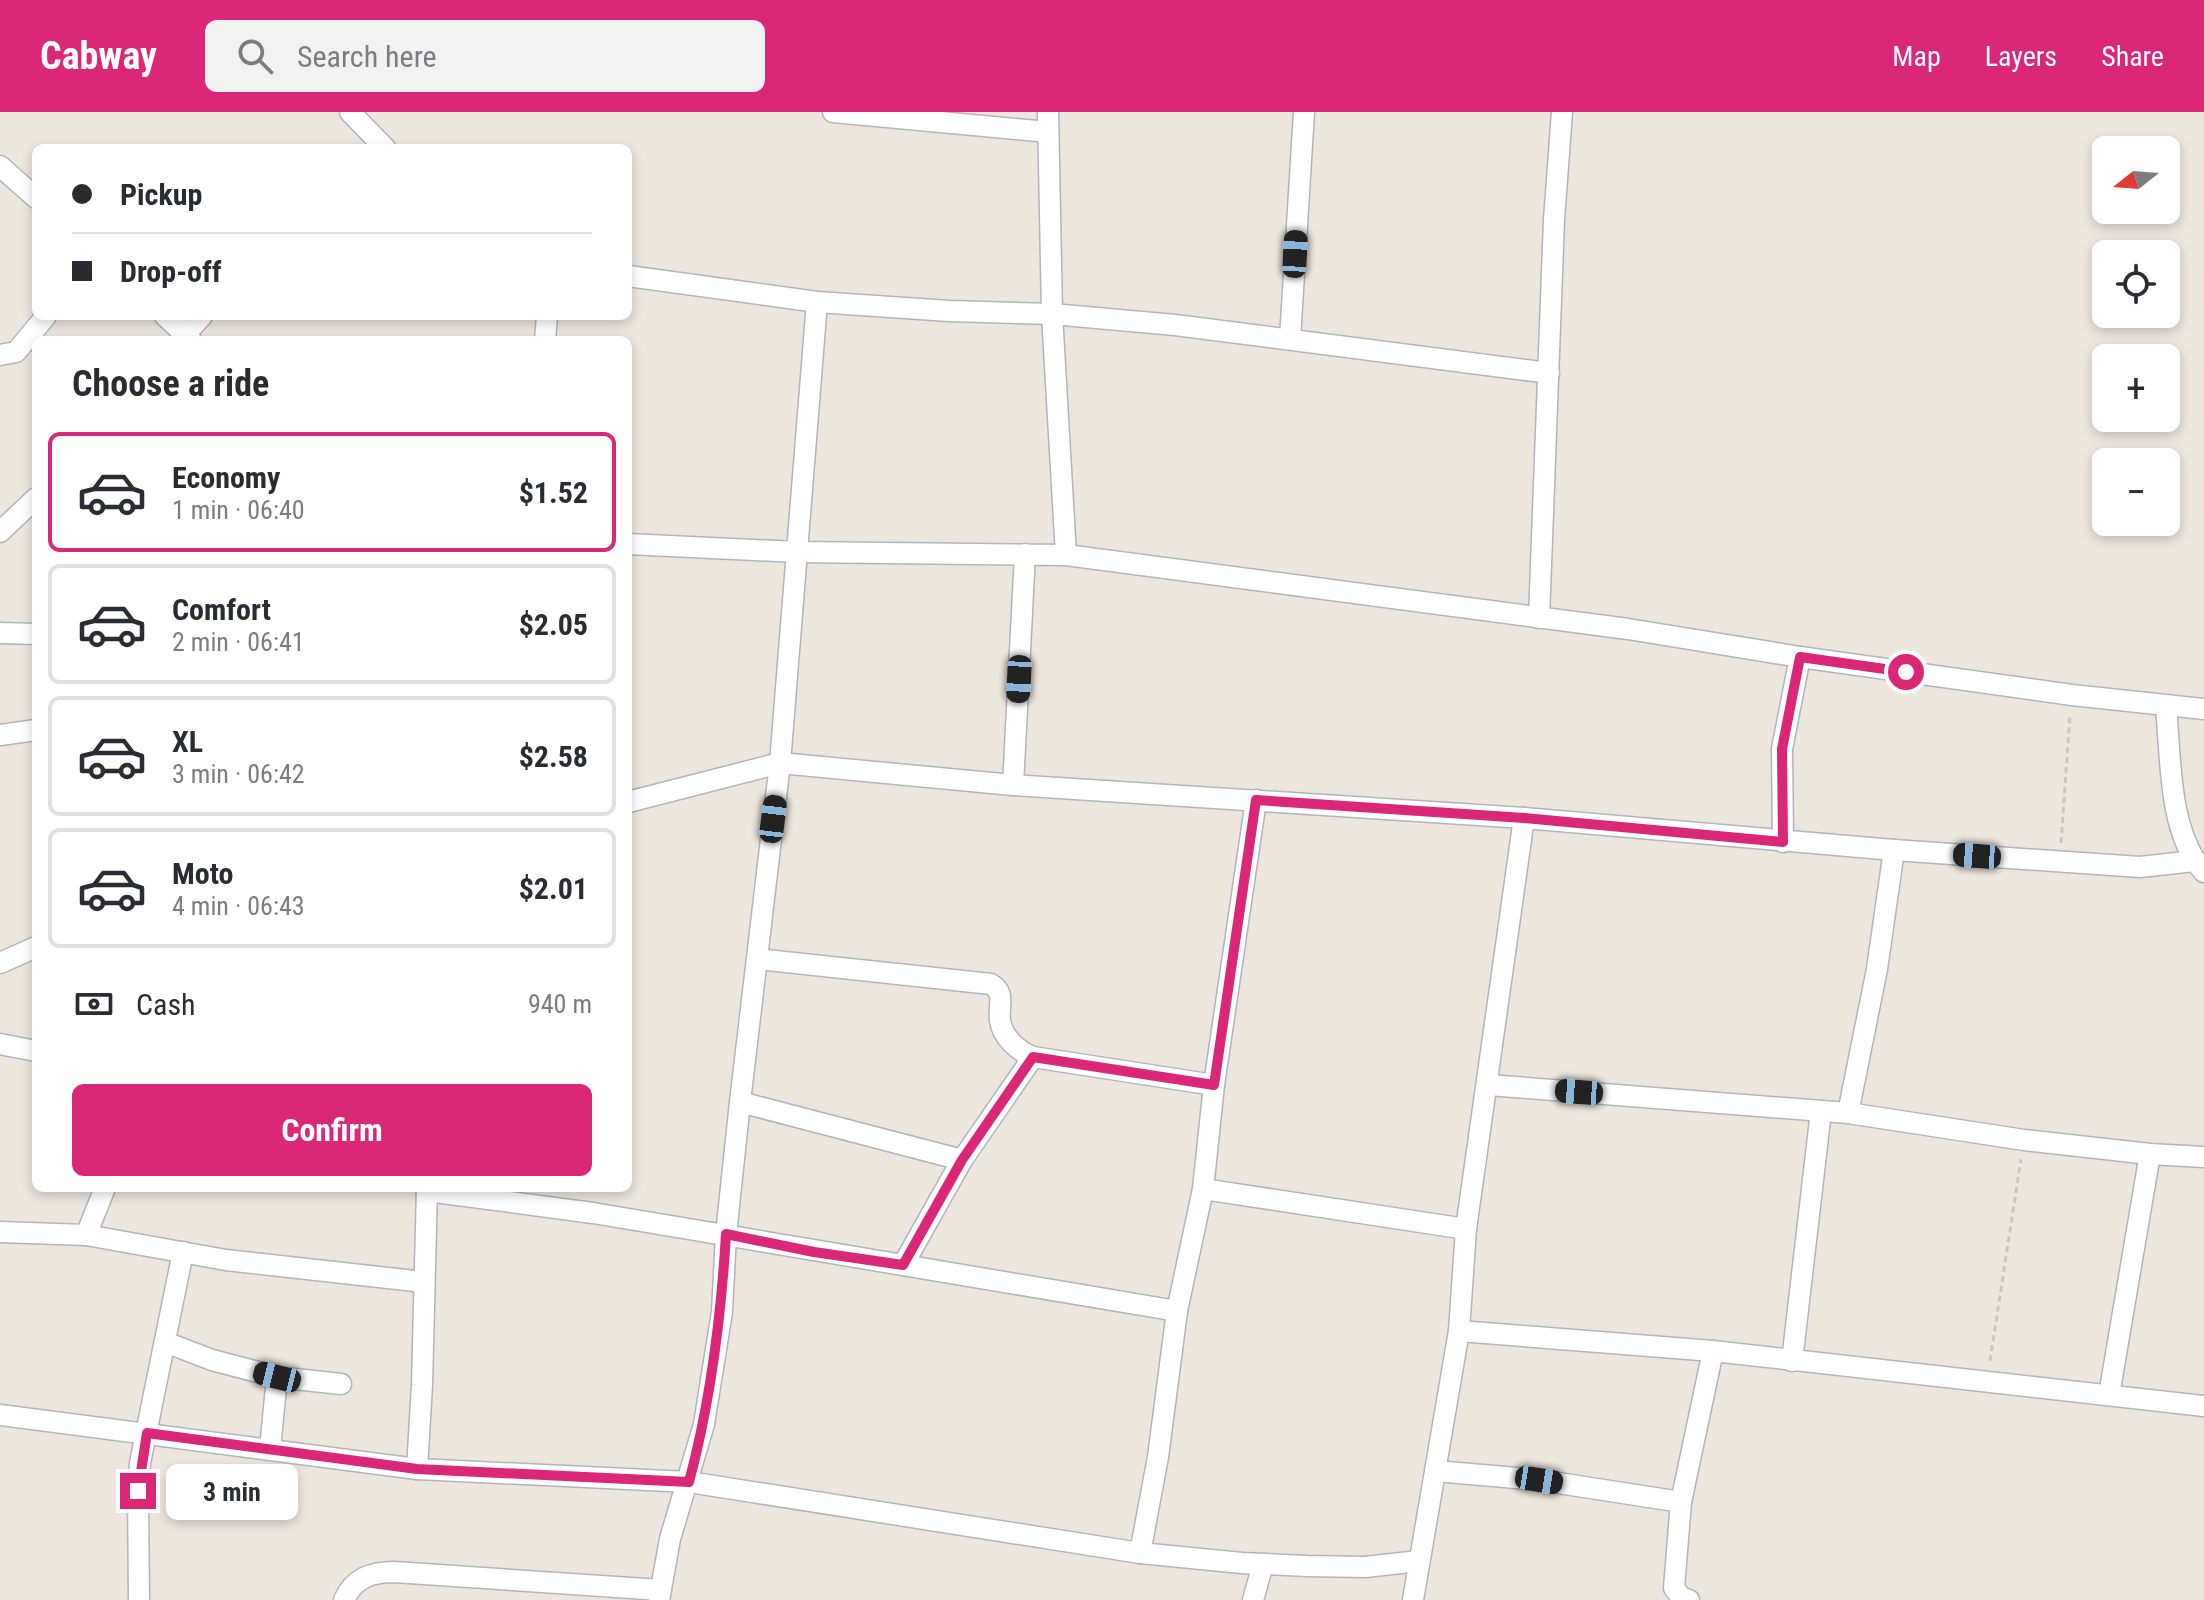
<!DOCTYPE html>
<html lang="en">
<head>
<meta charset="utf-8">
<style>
	body { margin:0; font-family:"Roboto Condensed",sans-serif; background:#f2f2f3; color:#2b2b33; height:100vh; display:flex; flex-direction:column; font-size:30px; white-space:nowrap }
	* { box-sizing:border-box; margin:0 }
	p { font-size:26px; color:#7c7c81 }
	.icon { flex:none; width:44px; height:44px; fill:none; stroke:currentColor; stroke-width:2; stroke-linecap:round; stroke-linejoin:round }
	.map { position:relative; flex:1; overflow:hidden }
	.details { position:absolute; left:32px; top:224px; width:600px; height:856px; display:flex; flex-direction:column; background:#fff; border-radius:12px; box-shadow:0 4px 12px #0003 }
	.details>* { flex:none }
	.top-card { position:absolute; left:32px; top:32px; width:600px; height:176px; border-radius:12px; box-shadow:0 4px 12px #0003; display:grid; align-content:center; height:176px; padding:0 40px; background:#fff }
	.needle { width:52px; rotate:253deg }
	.controls { position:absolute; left:2092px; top:24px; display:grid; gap:16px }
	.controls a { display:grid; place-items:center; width:88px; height:88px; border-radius:12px; background:#fff; box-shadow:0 4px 12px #0003; font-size:40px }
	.end { position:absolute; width:36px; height:36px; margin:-18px; border:10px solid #db2777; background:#fff; box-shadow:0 0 0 4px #fff }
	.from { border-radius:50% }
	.bubble { position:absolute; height:56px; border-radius:12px; background:#fff; box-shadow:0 4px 12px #0003; font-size:26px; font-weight:700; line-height:56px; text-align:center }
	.car { position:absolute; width:24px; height:48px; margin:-24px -12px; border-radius:10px; box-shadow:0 0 6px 2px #0007; background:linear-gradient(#222 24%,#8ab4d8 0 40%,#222 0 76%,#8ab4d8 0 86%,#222 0) }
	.top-card b { display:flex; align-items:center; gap:28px; height:76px; font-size:30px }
	.top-card b+b { border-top:2px solid #e1e1e2 }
	.top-card i { width:20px; height:20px; background:#2b2b33 }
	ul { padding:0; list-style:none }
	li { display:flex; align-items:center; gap:24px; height:120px; margin:0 16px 12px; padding:0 24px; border:4px solid #e1e1e2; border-radius:12px }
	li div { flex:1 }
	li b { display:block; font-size:30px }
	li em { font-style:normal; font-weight:700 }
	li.selected { border-color:#db2777 }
	li>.icon { width:72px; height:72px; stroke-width:1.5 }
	h2 { padding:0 40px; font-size:36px; line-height:96px }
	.pay { display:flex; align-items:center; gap:20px; height:88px; padding:0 40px; font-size:30px }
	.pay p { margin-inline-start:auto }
	.action { display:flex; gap:16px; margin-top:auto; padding:16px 40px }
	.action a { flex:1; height:92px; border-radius:12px; background:#db2777; color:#fff; font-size:32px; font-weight:700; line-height:92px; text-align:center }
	header { display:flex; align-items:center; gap:48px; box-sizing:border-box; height:112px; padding:0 40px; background:#db2777; color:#fff }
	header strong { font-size:38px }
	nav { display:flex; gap:44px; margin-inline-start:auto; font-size:28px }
	.search { width:560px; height:72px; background:#f2f2f3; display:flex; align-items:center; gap:20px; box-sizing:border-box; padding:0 28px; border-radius:12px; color:#7c7c81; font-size:30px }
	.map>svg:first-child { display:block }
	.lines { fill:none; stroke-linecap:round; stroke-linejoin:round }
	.minor-casing { stroke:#b1b3be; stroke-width:23 }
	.path { stroke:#c8c8c8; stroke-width:3; stroke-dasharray:6 4; stroke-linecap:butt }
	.minor { stroke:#fff; stroke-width:20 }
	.route { stroke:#db2777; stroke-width:10 }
</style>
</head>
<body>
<header>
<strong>Cabway</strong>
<div class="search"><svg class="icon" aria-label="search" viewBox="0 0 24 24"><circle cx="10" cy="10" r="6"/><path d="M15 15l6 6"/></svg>Search here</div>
<nav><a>Map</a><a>Layers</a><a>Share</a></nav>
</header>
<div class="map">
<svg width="2204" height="1488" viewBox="0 0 2204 1488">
	<rect width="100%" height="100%" fill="#ece6dd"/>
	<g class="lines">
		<defs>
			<g id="minor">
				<polyline points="350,0 385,36"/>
				<polyline points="833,0 1048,20"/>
				<polyline points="1048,0 1052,202 1066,443"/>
				<polyline points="0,54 36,86"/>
				<polyline points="628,164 817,190 949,199 1052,202 1175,213 1549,261"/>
				<polyline points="165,204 191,228"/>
				<polyline points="1290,227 1304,0"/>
				<polyline points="180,228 202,204"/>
				<polyline points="545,228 547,204"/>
				<polyline points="0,243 16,240 46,204"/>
				<polyline points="0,420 36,386"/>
				<polyline points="628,432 797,440 1066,443 1628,517 1800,545 2072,583 2204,597"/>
				<polyline points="1539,506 1554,108 1562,0"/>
				<polyline points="0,521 36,522"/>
				<path d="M2166 594C2171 647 2168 720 2204 760"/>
				<polyline points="0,623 36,618"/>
				<polyline points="1013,673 1025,442"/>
				<polyline points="628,690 780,651 1013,673 1524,706 1894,738 2140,755 2194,749"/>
				<polyline points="1783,730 1782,637 1800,545"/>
				<path d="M757 847 991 872C1006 881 998 893 1000 908 1002 925 1018 939 1033 945L1214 973"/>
				<polyline points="0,851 36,835"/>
				<polyline points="0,932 36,939"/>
				<polyline points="1489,973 1848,1001 2024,1028 2150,1042 2204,1045"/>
				<polyline points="740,990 962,1048"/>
				<polyline points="1848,1001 1877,857 1894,738"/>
				<polyline points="1203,1077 1466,1117"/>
				<polyline points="427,1079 593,1101 1177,1199"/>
				<polyline points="0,1120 86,1123 226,1148 424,1170"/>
				<polyline points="86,1123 105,1076"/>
				<polyline points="903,1153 962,1048 1033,945"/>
				<polyline points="1459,1219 1713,1239 2204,1294"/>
				<polyline points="165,1230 212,1248 277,1265 341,1272"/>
				<polyline points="1792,1249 1821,999"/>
				<polyline points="2109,1283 2150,1042"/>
				<polyline points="0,1303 417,1357 689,1370 1140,1441 1242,1451 1307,1454 1365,1455 1419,1449"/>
				<polyline points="270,1337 277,1265"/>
				<polyline points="417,1357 422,1273 427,1076"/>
				<polyline points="1436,1359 1539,1368 1681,1390"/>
				<polyline points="1140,1441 1158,1345 1177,1199 1203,1077 1214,973 1256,688"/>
				<polyline points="139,1488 138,1379 140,1351 183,1140"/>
				<path d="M344 1488C354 1466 371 1460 394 1460L661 1478"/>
				<polyline points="659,1488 670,1427 704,1312 722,1200 726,1122 740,990 780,651 817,190"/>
				<polyline points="1253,1488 1263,1452"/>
				<polyline points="1413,1488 1459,1219 1466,1117 1524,706"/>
				<polyline points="1689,1488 1681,1485 1674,1476 1681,1390 1713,1239"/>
			</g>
		</defs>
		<!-- minor casing -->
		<use href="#minor" class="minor-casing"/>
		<!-- path -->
		<g class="path">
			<polyline points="2061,731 2070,603"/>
			<polyline points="1990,1249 2021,1047"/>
		</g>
		<!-- minor -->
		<use href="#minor" class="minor"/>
	</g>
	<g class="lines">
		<!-- route -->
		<path class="route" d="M138 1379 147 1321 417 1357 689 1370C711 1288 721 1207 726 1122L814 1140 903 1153 962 1048 1033 945 1214 973 1256 688 1524 706 1783 730 1782 637 1800 545 1906 560"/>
	</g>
</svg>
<div class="controls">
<a><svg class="needle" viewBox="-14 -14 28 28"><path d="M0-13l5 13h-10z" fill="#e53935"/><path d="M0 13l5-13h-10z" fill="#7c7c81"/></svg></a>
<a><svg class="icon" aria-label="locate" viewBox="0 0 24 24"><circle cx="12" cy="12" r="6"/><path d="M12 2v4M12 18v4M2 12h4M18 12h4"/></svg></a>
<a>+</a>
<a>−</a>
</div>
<i class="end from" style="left:1906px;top:560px"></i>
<i class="end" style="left:138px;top:1379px"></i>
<div class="bubble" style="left:166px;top:1352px;width:132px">3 min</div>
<i class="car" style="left:1295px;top:142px;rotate:3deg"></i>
<i class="car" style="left:1019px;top:567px;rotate:183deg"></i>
<i class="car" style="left:773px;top:707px;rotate:7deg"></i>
<i class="car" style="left:1977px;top:744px;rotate:274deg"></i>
<i class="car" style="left:1579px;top:980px;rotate:274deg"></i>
<i class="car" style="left:277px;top:1265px;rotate:284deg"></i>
<i class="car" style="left:1539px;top:1368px;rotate:99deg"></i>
<div class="top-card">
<b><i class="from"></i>Pickup</b>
<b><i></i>Drop-off</b>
</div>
<section class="details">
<h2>Choose a ride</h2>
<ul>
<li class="selected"><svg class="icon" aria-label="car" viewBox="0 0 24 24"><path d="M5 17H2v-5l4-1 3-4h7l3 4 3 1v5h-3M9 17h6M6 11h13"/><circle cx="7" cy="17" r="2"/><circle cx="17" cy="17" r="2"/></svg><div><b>Economy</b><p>1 min · 06:40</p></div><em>$1.52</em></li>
<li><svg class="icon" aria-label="car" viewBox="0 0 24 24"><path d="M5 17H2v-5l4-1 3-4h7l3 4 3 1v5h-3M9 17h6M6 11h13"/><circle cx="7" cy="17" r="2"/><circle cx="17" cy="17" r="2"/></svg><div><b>Comfort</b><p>2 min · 06:41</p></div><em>$2.05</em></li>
<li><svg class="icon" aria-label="car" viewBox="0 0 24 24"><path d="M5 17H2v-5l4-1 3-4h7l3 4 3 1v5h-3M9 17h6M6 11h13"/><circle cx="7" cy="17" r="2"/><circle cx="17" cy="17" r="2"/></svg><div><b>XL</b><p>3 min · 06:42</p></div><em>$2.58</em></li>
<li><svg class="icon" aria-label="car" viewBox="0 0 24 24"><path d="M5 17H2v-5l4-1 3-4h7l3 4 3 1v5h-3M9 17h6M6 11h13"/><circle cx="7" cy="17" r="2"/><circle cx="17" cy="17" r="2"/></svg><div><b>Moto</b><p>4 min · 06:43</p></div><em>$2.01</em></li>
</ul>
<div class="pay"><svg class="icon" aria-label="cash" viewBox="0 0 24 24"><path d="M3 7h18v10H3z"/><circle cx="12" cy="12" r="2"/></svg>Cash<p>940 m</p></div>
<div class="action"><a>Confirm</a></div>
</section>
</div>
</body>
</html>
